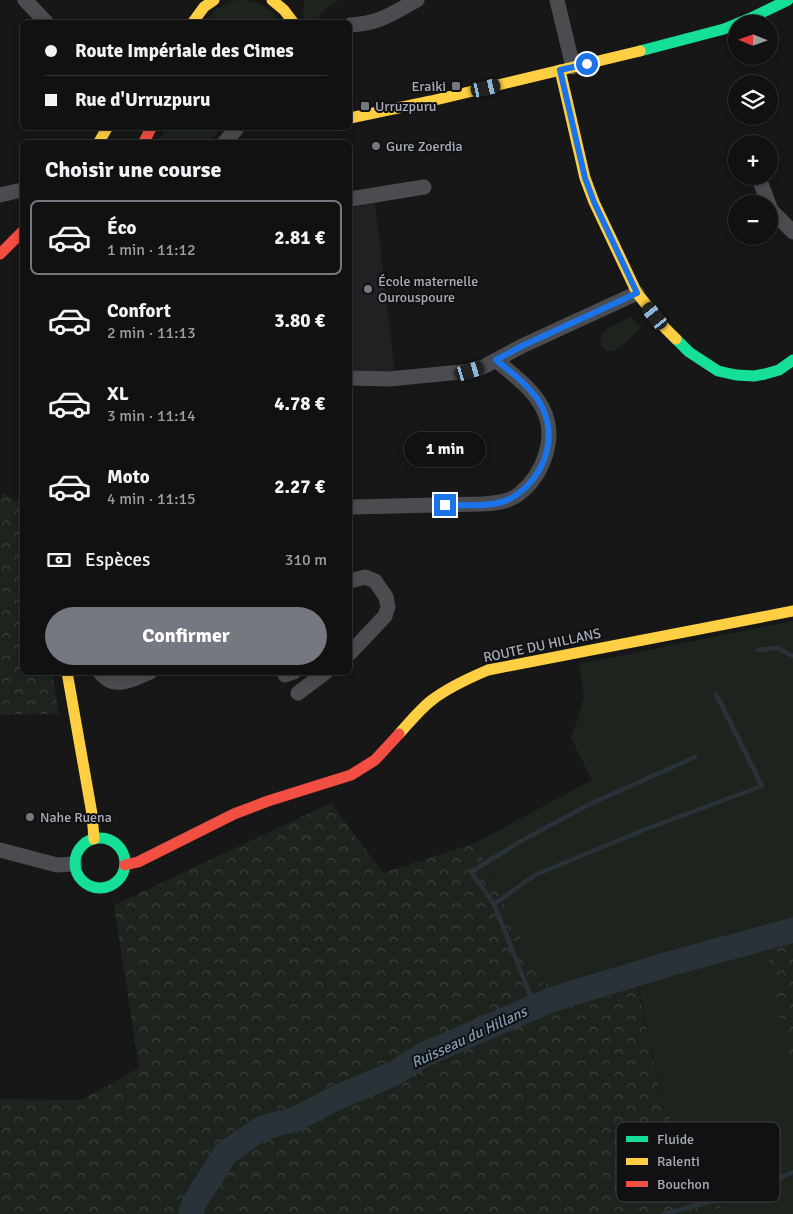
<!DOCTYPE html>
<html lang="fr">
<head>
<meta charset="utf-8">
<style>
	body { margin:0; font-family:Signika,sans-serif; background:#1a1a1a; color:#f1f3f6; height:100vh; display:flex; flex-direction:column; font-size:19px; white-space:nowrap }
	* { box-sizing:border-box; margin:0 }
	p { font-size:16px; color:#9c9d9f }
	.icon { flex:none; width:28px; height:28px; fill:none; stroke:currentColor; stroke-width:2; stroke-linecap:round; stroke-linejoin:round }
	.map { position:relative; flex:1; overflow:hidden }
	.sheet { position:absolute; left:20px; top:140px; width:332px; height:535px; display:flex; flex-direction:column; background:#111; border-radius:8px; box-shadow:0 2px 8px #0003,0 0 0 1px #303131 }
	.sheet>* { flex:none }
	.banner { position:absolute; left:20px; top:20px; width:332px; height:110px; border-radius:8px; box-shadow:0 2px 8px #0003,0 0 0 1px #303131; display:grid; align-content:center; height:110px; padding:0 25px; background:#111 }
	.needle { width:32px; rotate:271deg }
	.tools { position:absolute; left:728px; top:15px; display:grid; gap:10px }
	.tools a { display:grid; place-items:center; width:50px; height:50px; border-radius:50%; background:#111; box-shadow:0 2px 8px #0003,0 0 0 1px #303131; font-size:25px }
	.end { position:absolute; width:22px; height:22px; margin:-11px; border:6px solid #1a73e8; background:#fff; box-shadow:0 0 0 2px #fff }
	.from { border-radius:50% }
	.bubble { position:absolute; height:35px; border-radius:18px; background:#111; box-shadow:0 2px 8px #0003,0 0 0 1px #303131; font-size:16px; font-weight:800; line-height:35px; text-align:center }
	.car { position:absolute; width:15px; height:30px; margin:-15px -8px; border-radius:6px; box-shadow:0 0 4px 1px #0007; background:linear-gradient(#222 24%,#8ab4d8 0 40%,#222 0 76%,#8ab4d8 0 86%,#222 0) }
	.banner b { display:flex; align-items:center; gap:18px; height:48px; font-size:19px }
	.banner b+b { border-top:1px solid #303131 }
	.banner i { width:12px; height:12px; background:#f1f3f6 }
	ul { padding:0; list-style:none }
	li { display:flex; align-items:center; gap:15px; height:75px; margin:0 10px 8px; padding:0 15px; border:2px solid transparent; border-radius:8px }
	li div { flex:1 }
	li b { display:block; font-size:19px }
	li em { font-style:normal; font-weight:800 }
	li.active { border-color:#757880 }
	li>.icon { width:45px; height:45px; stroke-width:1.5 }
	h2 { padding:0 25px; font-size:22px; line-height:60px }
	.pay { display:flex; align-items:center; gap:12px; height:55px; padding:0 25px; font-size:19px }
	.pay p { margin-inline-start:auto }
	.cta { display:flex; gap:10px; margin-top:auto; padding:10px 25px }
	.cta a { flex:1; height:58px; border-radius:30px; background:#757880; color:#fff; font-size:20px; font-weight:800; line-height:58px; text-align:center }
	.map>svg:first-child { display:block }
	.built { fill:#212123 }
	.grass { fill:#1d241e }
	.forest { fill:url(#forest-crowns) }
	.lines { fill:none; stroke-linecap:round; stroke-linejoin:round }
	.stream { stroke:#2a3239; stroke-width:4.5 }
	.river { stroke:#2a3239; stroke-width:25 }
	.street { stroke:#4b4c50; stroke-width:15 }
	.fast { stroke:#16e098; stroke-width:11 }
	.slow { stroke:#ffcf43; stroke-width:11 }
	.jam { stroke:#f24e42; stroke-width:11 }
	.route { stroke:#1a73e8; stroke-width:6 }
	.poi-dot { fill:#757880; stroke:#111113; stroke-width:2 }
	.labels { text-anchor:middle; stroke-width:4; stroke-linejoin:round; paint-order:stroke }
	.poi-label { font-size:14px; fill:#a8adb8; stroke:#111113; text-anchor:start }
	.street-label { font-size:14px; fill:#a8adb8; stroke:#111113 }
	.water-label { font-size:15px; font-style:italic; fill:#7f9bb3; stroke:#111113 }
	.key { fill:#111113; stroke:#3e4045; stroke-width:1 }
	.key-label { font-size:14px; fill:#a8adb8 }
</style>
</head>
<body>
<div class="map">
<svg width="793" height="1214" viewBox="0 0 793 1214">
	<defs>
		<pattern id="forest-crowns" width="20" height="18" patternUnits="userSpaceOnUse" patternTransform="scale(1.25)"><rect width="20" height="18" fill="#1d241e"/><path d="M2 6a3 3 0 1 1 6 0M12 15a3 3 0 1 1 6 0" fill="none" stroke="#3b413d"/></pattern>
	</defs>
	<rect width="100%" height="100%" fill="#171717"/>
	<!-- built -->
	<polygon class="built" points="375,202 395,372 350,371 350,206"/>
	<!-- grass -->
	<g class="grass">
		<path d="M238 0C259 1 269 7 282 22H203C216 10 220 4 238 0Z"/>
		<path d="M305 0H340C329 5 321 10 318 22H305C302 15 303 8 305 0Z"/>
		<path d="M166 128H221C217 135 213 139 206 142H158Z"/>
		<path d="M631 317 641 328C634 334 622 348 613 351 602 354 597 341 603 333 608 326 624 321 631 317Z"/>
		<polygon points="793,621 793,1214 698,1214 722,1206 663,1106 636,974 543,984 475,843 592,780 571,738 584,698 579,664"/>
	</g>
	<!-- forest -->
	<g class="forest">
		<polygon points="22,491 22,672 52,673 59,714 0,715 0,499 4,493 16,502"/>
		<polygon points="331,803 383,873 475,843 543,984 635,974 663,1106 722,1207 698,1214 0,1214 0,1099 81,1100 139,1068 114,905"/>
		<polygon points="793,930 793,1073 775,1001 766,938"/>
	</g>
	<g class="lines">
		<!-- stream -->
		<g class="stream">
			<polyline points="758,650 777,648 793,656"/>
			<polyline points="494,904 535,875 646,829 762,786 716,694"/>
			<polyline points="535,1007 494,904 471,872 521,841 590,804 695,757"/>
			<polyline points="664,1214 749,1191 793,1172"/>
		</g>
		<!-- river -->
		<polyline class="river" points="191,1214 194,1203 226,1153 262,1128 296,1119 336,1098 395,1073 425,1054 553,999 669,964 793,930"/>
		<!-- street -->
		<g class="street">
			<polyline points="25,0 46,22"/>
			<polyline points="557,0 573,67"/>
			<path d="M350 25C379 24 393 13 417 0"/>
			<polyline points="225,142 237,128"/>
			<polyline points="758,176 771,210 793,232"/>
			<polyline points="0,195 22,190"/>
			<polyline points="350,199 424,187"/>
			<polyline points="350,378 389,379 471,371 483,367 522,346 637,293"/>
			<path d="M350 507 482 504C495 503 509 502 519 494 544 474 558 436 542 407 532 388 512 374 496 360"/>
			<polyline points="350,581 365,577 375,581 386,597 388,607 385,616 350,653"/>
			<path d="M100 672C114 691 133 679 150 672"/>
			<polyline points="285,675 294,672"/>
			<polyline points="298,693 326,672"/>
			<polyline points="0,850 57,865 75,864"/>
		</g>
		<!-- fast -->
		<g class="fast">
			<polyline points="640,51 724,29 753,17 788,0"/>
			<polyline points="676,339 689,352 718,371 736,375 754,376 765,374 779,370 793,360"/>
			<circle cx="100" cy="863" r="25"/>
		</g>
		<!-- slow -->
		<g class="slow">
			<polyline points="272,0 284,10 293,22"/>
			<polyline points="193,22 204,7 214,0"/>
			<polyline points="560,70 585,178 594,202 637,293 664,327 676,339"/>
			<polyline points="350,118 431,101 640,51"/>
			<polyline points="99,142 107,128"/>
			<polyline points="67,672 92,814 94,839"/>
			<path d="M399 734C410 722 420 709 432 700 449 687 469 678 488 670L793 611"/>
		</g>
		<!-- jam -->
		<g class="jam">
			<polyline points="144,142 151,128"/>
			<polyline points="0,254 22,232"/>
			<polyline points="125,865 138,862 234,814 268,801 351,775 375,760 399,734"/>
		</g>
	</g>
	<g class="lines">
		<!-- route -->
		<path class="route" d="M445 505C463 505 484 507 502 502 512 499 520 493 527 486 547 466 555 436 543 409 535 390 512 373 496 360L522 346 637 293 594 202 585 178 560 70 587 64"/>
	</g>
	<!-- markers -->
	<g class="poi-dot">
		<rect x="451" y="81" width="10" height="10" rx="2.5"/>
		<rect x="360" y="101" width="10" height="10" rx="2.5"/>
		<circle cx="376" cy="146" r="5"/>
		<circle cx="368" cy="289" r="5"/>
		<circle cx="30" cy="817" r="5"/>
	</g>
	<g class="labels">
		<!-- poi labels -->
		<g class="poi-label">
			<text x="446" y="91" text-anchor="end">Eraiki</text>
			<text x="375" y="111">Urruzpuru</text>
			<text x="386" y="151">Gure Zoerdia</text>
			<text x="378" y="286">École maternelle<tspan x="378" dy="16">Ourouspoure</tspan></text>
			<text x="40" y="822">Nahe Ruena</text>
		</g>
		<!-- street labels -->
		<g class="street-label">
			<text transform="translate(542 645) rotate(-12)" y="5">ROUTE DU HILLANS</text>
		</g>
		<!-- water labels -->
		<g class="water-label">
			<text transform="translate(469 1037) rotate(-25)" y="5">Ruisseau du Hillans</text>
		</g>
	</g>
	<!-- legend -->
	<rect x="616" y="1122" width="164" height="80" rx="8" class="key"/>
	<rect x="626" y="1136" width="22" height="6" fill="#16e098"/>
	<rect x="626" y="1158" width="22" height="7" fill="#ffcf43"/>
	<rect x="626" y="1181" width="22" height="6" fill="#f24e42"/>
	<g class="key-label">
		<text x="657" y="1144">Fluide</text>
		<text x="657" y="1166">Ralenti</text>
		<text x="657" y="1189">Bouchon</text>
	</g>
</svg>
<div class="tools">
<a><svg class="needle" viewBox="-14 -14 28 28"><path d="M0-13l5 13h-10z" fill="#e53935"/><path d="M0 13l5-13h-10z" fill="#9c9d9f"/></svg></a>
<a><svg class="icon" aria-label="layers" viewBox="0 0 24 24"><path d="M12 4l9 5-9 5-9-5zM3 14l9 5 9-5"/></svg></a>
<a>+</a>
<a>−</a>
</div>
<i class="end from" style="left:587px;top:64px"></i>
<i class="end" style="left:445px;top:505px"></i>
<div class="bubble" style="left:404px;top:432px;width:82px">1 min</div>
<i class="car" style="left:486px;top:88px;rotate:77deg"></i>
<i class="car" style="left:655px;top:316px;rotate:321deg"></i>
<i class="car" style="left:470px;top:371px;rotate:73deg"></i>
<div class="banner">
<b><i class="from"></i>Route Impériale des Cimes</b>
<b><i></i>Rue d'Urruzpuru</b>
</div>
<section class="sheet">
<h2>Choisir une course</h2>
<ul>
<li class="active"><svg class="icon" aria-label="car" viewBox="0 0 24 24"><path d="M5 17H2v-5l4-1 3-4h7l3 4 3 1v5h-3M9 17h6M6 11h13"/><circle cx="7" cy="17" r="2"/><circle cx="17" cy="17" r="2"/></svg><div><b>Éco</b><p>1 min · 11:12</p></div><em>2.81 €</em></li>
<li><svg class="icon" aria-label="car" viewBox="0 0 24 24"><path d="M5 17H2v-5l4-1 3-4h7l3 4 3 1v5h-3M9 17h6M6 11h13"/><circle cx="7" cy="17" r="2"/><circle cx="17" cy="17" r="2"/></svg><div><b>Confort</b><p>2 min · 11:13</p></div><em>3.80 €</em></li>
<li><svg class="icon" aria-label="car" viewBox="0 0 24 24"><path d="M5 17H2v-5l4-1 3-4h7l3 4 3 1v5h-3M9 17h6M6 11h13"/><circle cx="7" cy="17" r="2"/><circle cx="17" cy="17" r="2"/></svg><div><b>XL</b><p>3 min · 11:14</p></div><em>4.78 €</em></li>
<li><svg class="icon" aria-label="car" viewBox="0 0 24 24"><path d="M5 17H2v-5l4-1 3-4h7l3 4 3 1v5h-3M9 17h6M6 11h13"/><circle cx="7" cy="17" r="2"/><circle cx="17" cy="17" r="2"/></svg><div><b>Moto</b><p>4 min · 11:15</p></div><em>2.27 €</em></li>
</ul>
<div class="pay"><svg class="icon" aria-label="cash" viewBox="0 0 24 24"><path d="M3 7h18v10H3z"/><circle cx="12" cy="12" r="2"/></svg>Espèces<p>310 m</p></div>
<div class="cta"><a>Confirmer</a></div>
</section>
</div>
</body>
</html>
